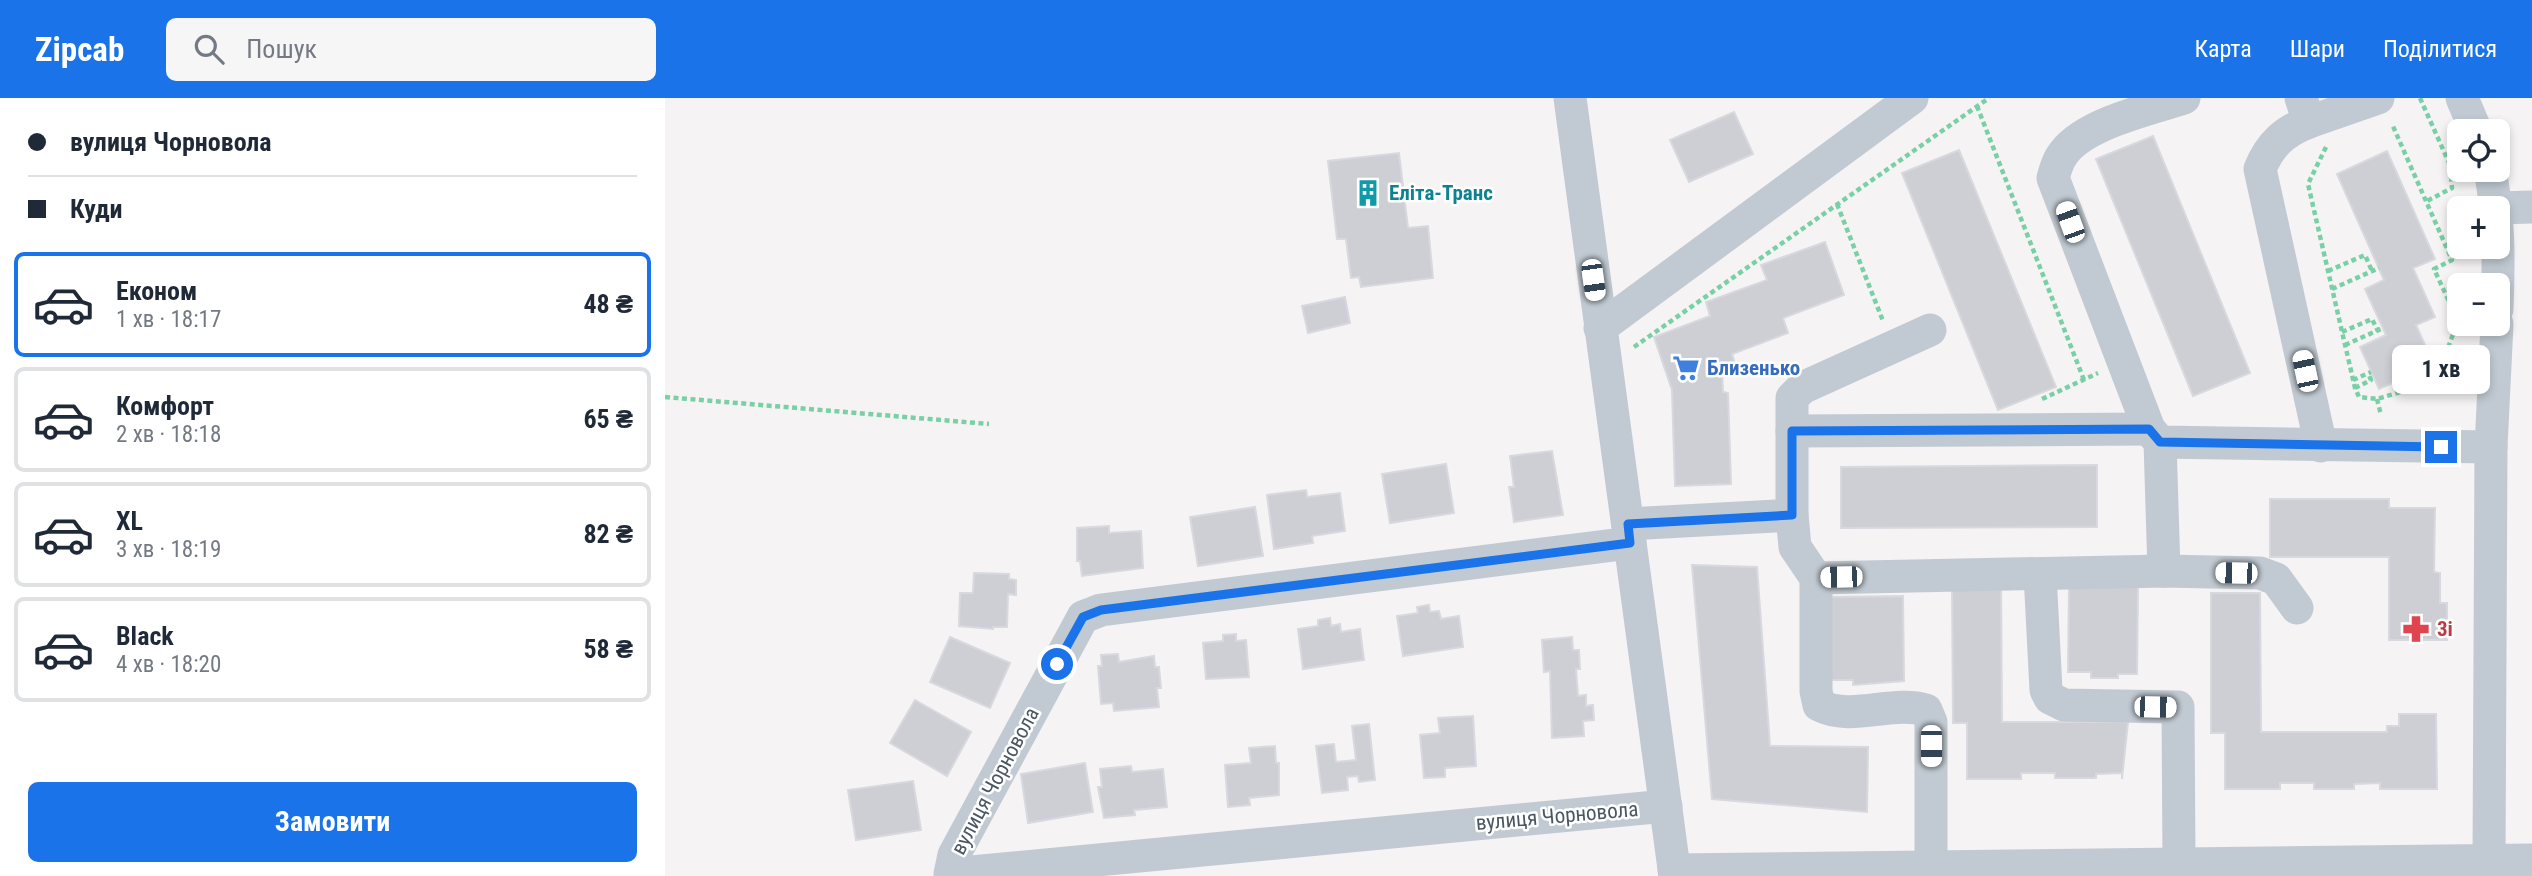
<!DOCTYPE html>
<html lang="uk">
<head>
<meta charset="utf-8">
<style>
	body { margin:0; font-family:"Roboto Condensed",sans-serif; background:#f6f6f7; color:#1f2937; height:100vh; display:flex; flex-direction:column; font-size:26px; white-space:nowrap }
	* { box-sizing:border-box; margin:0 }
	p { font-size:23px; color:#747a83 }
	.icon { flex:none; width:38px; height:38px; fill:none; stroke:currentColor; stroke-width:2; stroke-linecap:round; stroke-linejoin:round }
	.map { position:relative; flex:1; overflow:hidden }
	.sheet { display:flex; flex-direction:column; background:#fff; width:665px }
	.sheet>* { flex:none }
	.top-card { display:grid; align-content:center; height:154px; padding:0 28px; background:#fff }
	.controls { position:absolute; left:1782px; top:21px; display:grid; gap:14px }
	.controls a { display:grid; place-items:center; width:63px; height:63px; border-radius:10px; background:#fff; box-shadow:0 4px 10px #0003; font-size:35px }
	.end { position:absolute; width:32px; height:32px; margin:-16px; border:9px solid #1a73e8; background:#fff; box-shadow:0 0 0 4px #fff }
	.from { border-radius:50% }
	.bubble { position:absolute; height:49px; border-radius:10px; background:#fff; box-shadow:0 4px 10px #0003; font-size:23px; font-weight:700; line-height:49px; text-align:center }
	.car { position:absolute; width:21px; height:42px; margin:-21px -10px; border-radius:9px; box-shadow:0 0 5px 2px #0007; background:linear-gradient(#fff 24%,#345 0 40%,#fff 0 76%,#345 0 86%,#fff 0) }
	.top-card b { display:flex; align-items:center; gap:24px; height:66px; font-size:26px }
	.top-card b+b { border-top:2px solid #e0e1e3 }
	.top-card i { width:18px; height:18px; background:#1f2937 }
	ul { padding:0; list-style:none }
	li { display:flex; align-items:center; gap:21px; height:105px; margin:0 14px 10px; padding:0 14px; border:4px solid #e0e1e3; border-radius:10px }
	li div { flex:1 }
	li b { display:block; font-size:26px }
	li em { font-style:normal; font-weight:700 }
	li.active { border-color:#1a73e8 }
	li>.icon { width:63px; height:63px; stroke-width:1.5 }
	.cta { display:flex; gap:14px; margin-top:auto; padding:14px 28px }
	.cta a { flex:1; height:80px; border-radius:10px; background:#1a73e8; color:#fff; font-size:28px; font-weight:700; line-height:80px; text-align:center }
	header { display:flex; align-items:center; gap:42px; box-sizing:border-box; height:98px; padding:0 35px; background:#1a73e8; color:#fff }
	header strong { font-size:33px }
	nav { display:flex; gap:38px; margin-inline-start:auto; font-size:24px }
	.search { width:490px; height:63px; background:#f6f6f7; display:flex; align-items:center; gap:18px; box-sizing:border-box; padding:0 24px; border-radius:10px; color:#747a83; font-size:26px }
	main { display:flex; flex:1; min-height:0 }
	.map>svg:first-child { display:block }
	.building { fill:#cdcfd5; stroke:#d7d9de; stroke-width:2 }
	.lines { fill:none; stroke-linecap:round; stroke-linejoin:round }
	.path { stroke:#7ad0a6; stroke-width:4.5; stroke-dasharray:5 3.5; stroke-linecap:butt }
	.minor { stroke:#c1cad2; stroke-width:33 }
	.route { stroke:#1a73e8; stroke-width:9 }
	.labels { text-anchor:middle; stroke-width:5; stroke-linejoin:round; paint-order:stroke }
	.culture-label { font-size:21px; font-weight:bold; fill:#0d838f; stroke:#fff; text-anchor:start }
	.shop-label { font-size:21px; font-weight:bold; fill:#366cbe; stroke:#fff; text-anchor:start }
	.health-label { font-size:21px; font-weight:bold; fill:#be3a42; stroke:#fff; text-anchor:start }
	.street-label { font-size:21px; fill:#4a5661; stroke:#fff }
</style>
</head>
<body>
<header>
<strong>Zipcab</strong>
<div class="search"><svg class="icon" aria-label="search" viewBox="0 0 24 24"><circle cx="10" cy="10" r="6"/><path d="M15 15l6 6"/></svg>Пошук</div>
<nav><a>Карта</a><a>Шари</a><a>Поділитися</a></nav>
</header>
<main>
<section class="sheet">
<div class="top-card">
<b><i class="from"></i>вулиця Чорновола</b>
<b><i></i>Куди</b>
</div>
<ul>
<li class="active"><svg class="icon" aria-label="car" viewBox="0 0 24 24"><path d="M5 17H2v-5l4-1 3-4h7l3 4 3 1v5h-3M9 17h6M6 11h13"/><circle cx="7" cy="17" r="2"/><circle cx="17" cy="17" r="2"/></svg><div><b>Економ</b><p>1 хв · 18:17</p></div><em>48 ₴</em></li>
<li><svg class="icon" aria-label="car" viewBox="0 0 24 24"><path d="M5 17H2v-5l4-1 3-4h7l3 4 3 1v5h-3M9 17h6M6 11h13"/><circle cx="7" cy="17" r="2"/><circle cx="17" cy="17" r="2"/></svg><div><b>Комфорт</b><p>2 хв · 18:18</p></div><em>65 ₴</em></li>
<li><svg class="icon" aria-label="car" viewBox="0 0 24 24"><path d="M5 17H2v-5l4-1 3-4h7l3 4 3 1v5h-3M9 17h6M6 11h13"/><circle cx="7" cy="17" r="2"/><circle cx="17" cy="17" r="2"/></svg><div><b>XL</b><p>3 хв · 18:19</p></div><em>82 ₴</em></li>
<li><svg class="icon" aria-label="car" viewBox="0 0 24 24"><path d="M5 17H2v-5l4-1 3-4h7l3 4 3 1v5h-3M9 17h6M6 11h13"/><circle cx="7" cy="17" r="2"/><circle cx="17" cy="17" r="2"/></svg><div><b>Black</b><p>4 хв · 18:20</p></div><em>58 ₴</em></li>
</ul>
<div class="cta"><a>Замовити</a></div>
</section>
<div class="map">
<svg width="1867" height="778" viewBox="0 0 1867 778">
	<rect width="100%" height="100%" fill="#f5f3f3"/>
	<!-- building -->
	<g class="building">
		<polygon points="1069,14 1088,56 1024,84 1005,42"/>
		<polygon points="1488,38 1585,275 1528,298 1431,61"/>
		<polygon points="1294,52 1391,289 1333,312 1237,75"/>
		<polygon points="1722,53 1770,161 1748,170 1770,219 1751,227 1769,267 1714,291 1695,249 1721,237 1700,191 1719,182 1672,76"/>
		<polygon points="734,55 743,130 763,128 768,180 696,189 694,179 686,180 681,141 672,141 663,63"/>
		<polygon points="1160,144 1179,197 1118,220 1123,235 1067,256 1071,269 1057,274 1058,294 1063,295 1066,386 1010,388 1007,292 989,239 1045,218 1041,204 1102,182 1096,167"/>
		<polygon points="680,199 685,225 643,235 637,208"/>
		<polygon points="887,353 898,417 849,424 844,389 849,389 845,358"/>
		<polygon points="781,366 789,415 725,425 717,376"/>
		<polygon points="1432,367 1432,429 1176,430 1176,369"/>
		<polygon points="641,392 642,399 675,395 680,433 647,438 648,445 609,451 602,397"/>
		<polygon points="1605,401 1724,401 1724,410 1770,410 1769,474 1775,475 1775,505 1782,505 1782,542 1724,542 1724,459 1605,459"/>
		<polygon points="590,409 598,458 533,468 525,419"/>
		<polygon points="444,428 444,435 476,433 478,470 417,478 415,463 412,463 412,430"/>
		<polygon points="1027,467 1092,469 1105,648 1203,649 1202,714 1047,701"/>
		<polygon points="309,475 344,476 344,481 351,482 351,497 343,496 342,529 328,529 328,531 294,528 295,495 308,495"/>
		<polygon points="1336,484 1337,624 1463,624 1457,681 1457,675 1431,676 1431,680 1390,680 1390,675 1356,675 1356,681 1302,681 1302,625 1288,625 1287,485"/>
		<polygon points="1404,488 1473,489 1472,576 1453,576 1453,580 1426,580 1426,574 1403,574"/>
		<polygon points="1546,495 1595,495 1596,634 1722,634 1722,628 1734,628 1734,616 1771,616 1772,691 1715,691 1715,685 1689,686 1689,691 1649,691 1649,685 1615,685 1615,691 1560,691 1560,635 1546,635"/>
		<polygon points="1238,498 1239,583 1188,587 1188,582 1166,582 1165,499"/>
		<polygon points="764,507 765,514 774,513 776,521 794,518 798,549 738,558 732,518 753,515 752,509"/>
		<polygon points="665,520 666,528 675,526 676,534 695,531 699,562 638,571 633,531 653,528 653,522"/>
		<polygon points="571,536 571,543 581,542 584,579 541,581 538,545 558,543 558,537"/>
		<polygon points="285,539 345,565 325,610 265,584"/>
		<polygon points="907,539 908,552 914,552 915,571 911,571 913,598 921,597 921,608 928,607 929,622 918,623 919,638 887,640 885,573 879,574 877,542"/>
		<polygon points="453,556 454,564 489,558 490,569 494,569 496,590 492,590 494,609 449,613 448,605 436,606 433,568 437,568 436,557"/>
		<polygon points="250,602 306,634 282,678 225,645"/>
		<polygon points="808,618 811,668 780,670 780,679 759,680 755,637 775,635 773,620"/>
		<polygon points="704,626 710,682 694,684 693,678 682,679 683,692 657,695 651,648 669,646 671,664 691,662 687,628"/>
		<polygon points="610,648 611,665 614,665 614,697 584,700 585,707 563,709 560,667 586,665 584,650"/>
		<polygon points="420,665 428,714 363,725 356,676"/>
		<polygon points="466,668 467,674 498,671 502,709 469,712 470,717 439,720 433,689 437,689 435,671"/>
		<polygon points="248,683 256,732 191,742 183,692"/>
	</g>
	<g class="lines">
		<!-- path -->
		<g class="path">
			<polyline points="1755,0 1785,67 1787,90 1760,104"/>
			<polyline points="1312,8 1419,282"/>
			<polyline points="1661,49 1643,86 1690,290 1694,299 1712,301 1762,286 1769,281 1774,274 1793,223 1769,171 1787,162 1727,26"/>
			<polyline points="1172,106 1218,223"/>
			<polyline points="1663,173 1700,157 1707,173"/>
			<polyline points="1667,191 1714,170"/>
			<polyline points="1677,234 1707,221 1713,233"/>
			<polyline points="1680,247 1718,230"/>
			<polyline points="969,249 1324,0"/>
			<polyline points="1688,282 1706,274"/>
			<polyline points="1690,290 1706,282 1703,275"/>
			<polyline points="0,299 324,326"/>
			<polyline points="1377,301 1433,275"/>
			<polyline points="1712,301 1716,317"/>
		</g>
		<!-- minor -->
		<g class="minor">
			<polyline points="905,0 1010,778"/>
			<path d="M1519 0C1484 12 1415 26 1396 59 1392 65 1390 73 1388 80L1484 331 1495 344 1826 349"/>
			<polyline points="1636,0 1644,24 1713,0"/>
			<polyline points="1797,0 1811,33"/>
			<path d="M1644 24C1620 33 1605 46 1595 71L1656 348"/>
			<path d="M1825 72C1834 119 1834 163 1832 211"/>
			<polyline points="1832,110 1867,109"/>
			<polyline points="935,230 1247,0"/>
			<polyline points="1127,333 1484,331"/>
			<polyline points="1495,344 1499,473"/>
			<path d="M1127 417 1130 449 1151 480V593L1154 607C1186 624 1227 602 1261 612L1266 624V768"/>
			<polyline points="963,426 1127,417 1127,300 1137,290 1265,232"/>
			<polyline points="965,445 436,512 418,519 289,757 285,776 1001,708"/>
			<polyline points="1375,476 1381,592 1385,600 1399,607 1513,609 1514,765"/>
			<polyline points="1151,480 1499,473 1595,475 1611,481 1632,510"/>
			<polyline points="1824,762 1826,349 1832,226"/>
			<polyline points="1009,772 1867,762"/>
		</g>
	</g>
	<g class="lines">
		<!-- route -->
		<polyline class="route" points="392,566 418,519 436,512 965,445 963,426 1127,417 1127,333 1484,331 1495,344 1776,349"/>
	</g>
	<!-- icons -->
	<defs>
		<symbol id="building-bare" viewBox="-9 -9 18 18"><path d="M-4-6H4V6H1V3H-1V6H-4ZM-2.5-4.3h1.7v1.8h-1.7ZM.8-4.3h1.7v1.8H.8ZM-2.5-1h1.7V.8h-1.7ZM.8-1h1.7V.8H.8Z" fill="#0f9aa8" stroke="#fff" stroke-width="2.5" paint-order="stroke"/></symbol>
		<symbol id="supermarket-bare" viewBox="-9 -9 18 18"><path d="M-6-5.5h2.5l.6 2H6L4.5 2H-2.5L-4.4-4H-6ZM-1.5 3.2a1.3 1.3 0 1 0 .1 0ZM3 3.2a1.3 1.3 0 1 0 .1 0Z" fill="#3f7fe0" stroke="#fff" stroke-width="2.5" paint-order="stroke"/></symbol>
		<symbol id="pharmacy-bare" viewBox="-9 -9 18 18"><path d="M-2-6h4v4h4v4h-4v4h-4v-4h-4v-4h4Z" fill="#e0444e" stroke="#fff" stroke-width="2.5" paint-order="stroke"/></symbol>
	</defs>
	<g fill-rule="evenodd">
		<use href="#building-bare" x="684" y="76" width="38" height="38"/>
		<use href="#supermarket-bare" x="1002" y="251" width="38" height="38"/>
		<use href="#pharmacy-bare" x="1732" y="512" width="38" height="38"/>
	</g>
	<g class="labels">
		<!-- culture labels -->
		<g class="culture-label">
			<text x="724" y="102">Еліта-Транс</text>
		</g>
		<!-- shop labels -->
		<g class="shop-label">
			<text x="1042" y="277">Близенько</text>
		</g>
		<!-- health labels -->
		<g class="health-label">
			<text x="1772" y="538">3і</text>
		</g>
		<!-- street labels -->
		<g class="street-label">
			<text transform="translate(330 683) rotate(-62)" y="7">вулиця Чорновола</text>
			<text transform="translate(892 718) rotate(-5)" y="7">вулиця Чорновола</text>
		</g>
	</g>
</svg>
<div class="controls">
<a><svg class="icon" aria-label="locate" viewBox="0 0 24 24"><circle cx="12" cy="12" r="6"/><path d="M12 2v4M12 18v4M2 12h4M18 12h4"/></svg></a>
<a>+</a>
<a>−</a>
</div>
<i class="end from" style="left:392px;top:566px"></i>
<i class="end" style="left:1776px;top:349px"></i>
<div class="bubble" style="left:1727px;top:247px;width:98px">1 хв</div>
<i class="car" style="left:1405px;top:124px;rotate:340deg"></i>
<i class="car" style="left:928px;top:182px;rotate:172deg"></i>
<i class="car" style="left:1640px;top:273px;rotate:348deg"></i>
<i class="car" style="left:1571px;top:475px;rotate:271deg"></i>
<i class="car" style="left:1176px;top:479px;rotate:269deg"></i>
<i class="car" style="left:1490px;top:609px;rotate:91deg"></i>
<i class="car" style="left:1266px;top:648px;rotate:180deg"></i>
</div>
</main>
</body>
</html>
